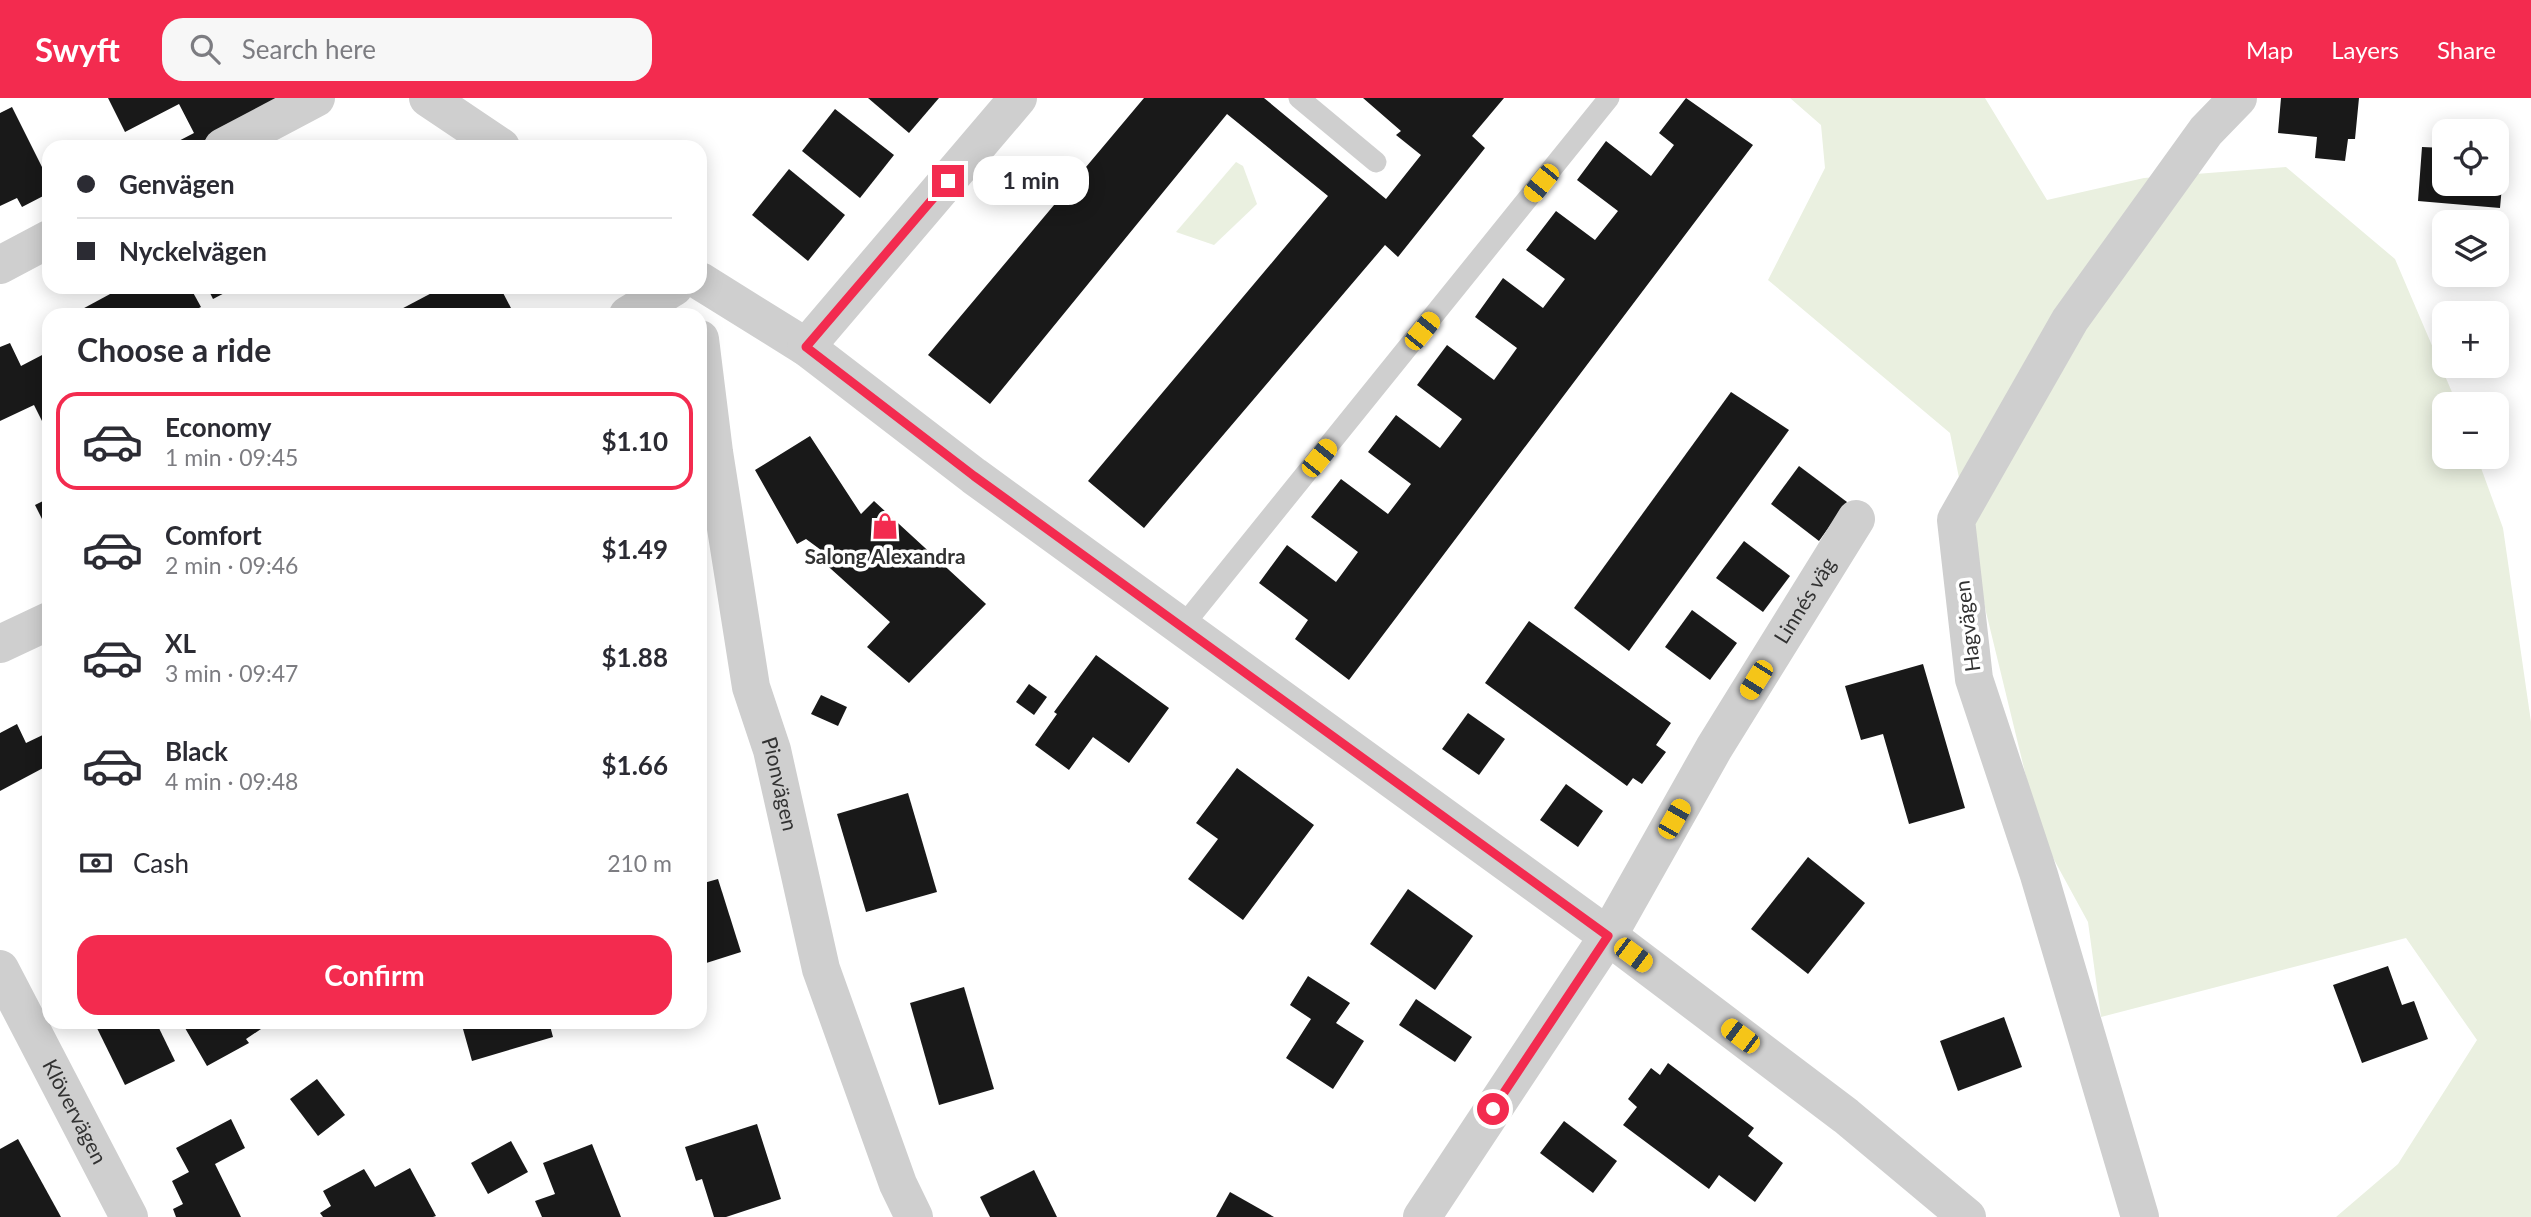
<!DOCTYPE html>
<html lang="en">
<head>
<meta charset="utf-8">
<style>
	body { margin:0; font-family:Lato,sans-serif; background:#f7f7f7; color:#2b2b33; height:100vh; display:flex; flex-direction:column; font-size:26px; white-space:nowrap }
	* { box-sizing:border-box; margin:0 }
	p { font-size:23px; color:#7c7c81 }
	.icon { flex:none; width:38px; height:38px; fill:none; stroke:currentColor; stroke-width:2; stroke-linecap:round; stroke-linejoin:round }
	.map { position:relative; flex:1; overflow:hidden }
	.drawer { position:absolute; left:42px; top:210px; width:665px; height:721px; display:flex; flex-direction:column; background:#fff; border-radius:21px; box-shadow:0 4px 18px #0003 }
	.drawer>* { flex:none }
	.top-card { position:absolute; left:42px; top:42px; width:665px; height:154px; border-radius:21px; box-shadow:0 4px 18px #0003; display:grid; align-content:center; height:154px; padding:0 35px; background:#fff }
	.tools { position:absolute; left:2432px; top:21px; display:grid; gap:14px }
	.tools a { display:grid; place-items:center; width:77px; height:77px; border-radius:14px; background:#fff; box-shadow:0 4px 18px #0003; font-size:35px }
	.end { position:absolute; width:32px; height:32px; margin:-16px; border:9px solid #f32b4f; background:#fff; box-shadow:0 0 0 4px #fff }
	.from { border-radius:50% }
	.bubble { position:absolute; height:49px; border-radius:21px; background:#fff; box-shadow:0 4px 18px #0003; font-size:23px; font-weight:700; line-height:49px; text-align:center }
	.car { position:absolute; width:21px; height:42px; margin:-21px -10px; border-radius:9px; box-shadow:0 0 5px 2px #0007; background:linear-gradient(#f5c518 24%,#345 0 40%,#f5c518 0 76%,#345 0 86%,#f5c518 0) }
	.top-card b { display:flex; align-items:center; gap:24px; height:66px; font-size:26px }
	.top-card b+b { border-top:2px solid #e1e1e2 }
	.top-card i { width:18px; height:18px; background:#2b2b33 }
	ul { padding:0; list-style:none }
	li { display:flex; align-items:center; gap:21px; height:98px; margin:0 14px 10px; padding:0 21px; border:4px solid transparent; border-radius:21px }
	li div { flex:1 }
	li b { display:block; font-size:26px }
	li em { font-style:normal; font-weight:700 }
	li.on { border-color:#f32b4f }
	li>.icon { width:63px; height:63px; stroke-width:1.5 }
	h2 { padding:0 35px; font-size:32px; line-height:84px }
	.pay { display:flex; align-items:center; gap:18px; height:77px; padding:0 35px; font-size:26px }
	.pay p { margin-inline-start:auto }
	.button { display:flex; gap:14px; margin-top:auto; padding:14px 35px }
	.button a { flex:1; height:80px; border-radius:21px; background:#f32b4f; color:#fff; font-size:28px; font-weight:700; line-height:80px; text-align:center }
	header { display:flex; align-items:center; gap:42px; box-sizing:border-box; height:98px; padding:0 35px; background:#f32b4f; color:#fff }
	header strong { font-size:33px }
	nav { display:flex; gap:38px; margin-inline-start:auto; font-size:24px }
	.search { width:490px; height:63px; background:#f7f7f7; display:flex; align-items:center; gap:18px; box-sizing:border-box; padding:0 24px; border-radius:21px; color:#7c7c81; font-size:26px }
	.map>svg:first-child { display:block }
	.green { fill:#eaf0e0 }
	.building { fill:#191919 }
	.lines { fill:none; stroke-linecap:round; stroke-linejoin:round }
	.service { stroke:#cfcfcf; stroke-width:21 }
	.minor { stroke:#cfcfcf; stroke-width:38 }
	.route { stroke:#f32b4f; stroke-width:9 }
	.labels { text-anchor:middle; stroke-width:7; stroke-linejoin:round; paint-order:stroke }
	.poi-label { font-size:21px; font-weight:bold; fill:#323232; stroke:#fff }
	.street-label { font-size:21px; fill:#323232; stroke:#fff }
</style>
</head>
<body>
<header>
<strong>Swyft</strong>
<div class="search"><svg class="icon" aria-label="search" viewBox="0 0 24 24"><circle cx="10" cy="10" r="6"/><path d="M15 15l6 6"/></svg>Search here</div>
<nav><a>Map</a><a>Layers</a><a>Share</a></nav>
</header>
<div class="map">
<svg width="2531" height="1119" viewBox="0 0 2531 1119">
	<rect width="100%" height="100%" fill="#fff"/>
	<!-- green -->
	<g class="green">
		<polygon points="1790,0 1985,0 2047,102 2144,80 2286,69 2395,161 2457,306 2445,306 2445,359 2477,359 2503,430 2531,624 2531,1119 2336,1119 2398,1066 2477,942 2406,840 2101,919 2088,824 2040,736 1986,514 1950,335 1768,182 1825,70 1821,27"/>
		<polygon points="1236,64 1243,68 1257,106 1214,147 1176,134"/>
	</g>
	<!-- building -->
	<g class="building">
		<polygon points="108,0 276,0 278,4 203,43 206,49 167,49 194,35 179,6 125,34"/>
		<polygon points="868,0 939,0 909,35"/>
		<polygon points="1144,0 1264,0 1386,101 1421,57 1396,37 1401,33 1363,0 1504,0 1472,38 1485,50 1398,159 1385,147 1144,430 1088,383 1328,98 1227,16 990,306 928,257"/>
		<polygon points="1686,0 1753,47 1349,582 1295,541 1308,522 1259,485 1287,447 1336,484 1358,454 1311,419 1341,381 1388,416 1411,386 1368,354 1396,317 1440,350 1462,321 1417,287 1447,247 1494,282 1517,250 1475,219 1503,180 1543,210 1565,181 1526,152 1556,113 1595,142 1618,113 1577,82 1606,43 1651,78 1674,47 1659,35"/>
		<polygon points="2281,0 2359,0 2355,41 2348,41 2345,63 2315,60 2317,39 2278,35"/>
		<polygon points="12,9 49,83 49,95 22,109 17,100 0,108 0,15"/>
		<polygon points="835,11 894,57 860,100 802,53"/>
		<polygon points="2422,49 2445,50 2445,86 2497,86 2497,55 2505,55 2500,110 2418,103"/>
		<polygon points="789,71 845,117 808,163 752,117"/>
		<polygon points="123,189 190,189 201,209 185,217 76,217 75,215"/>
		<polygon points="207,189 236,189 213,201"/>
		<polygon points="443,189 500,189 512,212 504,217 390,217"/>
		<polygon points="10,245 21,268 44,256 49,265 49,322 43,325 34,307 0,323 0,249"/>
		<polygon points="1731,294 1789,332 1629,553 1574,510"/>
		<polygon points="810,338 861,416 874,403 986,506 909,585 867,549 890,524 821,462 825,455 806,441 797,446 755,372"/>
		<polygon points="1799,368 1847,404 1819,443 1771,406"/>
		<polygon points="49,400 49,435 35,407"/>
		<polygon points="1744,443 1790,478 1763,514 1716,480"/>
		<polygon points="1692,512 1737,545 1710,582 1665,549"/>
		<polygon points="1529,523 1671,625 1656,647 1666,654 1642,686 1633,680 1627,688 1485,585"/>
		<polygon points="1096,557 1169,610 1129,665 1093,639 1069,672 1035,647 1057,616 1054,614"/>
		<polygon points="1923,566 1965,710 1909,726 1883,636 1861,642 1845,588"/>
		<polygon points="1029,586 1047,599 1034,617 1016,604"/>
		<polygon points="821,597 847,609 838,628 811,616"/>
		<polygon points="1468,615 1505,641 1479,677 1442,651"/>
		<polygon points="17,626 26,645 49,634 49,678 45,669 0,693 0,635"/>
		<polygon points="1237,670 1314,727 1243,822 1188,781 1218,741 1196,725"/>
		<polygon points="1566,686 1603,713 1578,749 1540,722"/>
		<polygon points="908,695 937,794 866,814 837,716"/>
		<polygon points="1808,759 1865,805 1808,876 1751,831"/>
		<polygon points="718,781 741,854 700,867 700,786"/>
		<polygon points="1408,791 1473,838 1435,892 1370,846"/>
		<polygon points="2388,868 2402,907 2414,903 2428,941 2362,965 2333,887"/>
		<polygon points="1308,878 1350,905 1336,925 1364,943 1333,991 1286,960 1311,921 1290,907"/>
		<polygon points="964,889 994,991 939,1007 910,905"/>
		<polygon points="1416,901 1472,939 1455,964 1399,927"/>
		<polygon points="2004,919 2022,969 1958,993 1940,943"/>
		<polygon points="94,924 156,924 175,963 125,987"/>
		<polygon points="194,924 257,924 261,931 246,941 249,945 207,968 185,930"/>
		<polygon points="461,924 549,924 553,939 472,963"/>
		<polygon points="1668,965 1754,1030 1748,1038 1783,1065 1755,1104 1719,1077 1709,1091 1623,1027 1637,1009 1628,1001 1651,970 1660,977"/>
		<polygon points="317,981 345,1017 318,1038 290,1001"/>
		<polygon points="231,1021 245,1050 215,1066 241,1119 176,1119 173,1111 183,1106 172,1083 189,1074 176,1050"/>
		<polygon points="1564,1023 1617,1063 1593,1095 1540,1055"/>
		<polygon points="757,1026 781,1101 726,1119 714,1119 702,1081 696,1083 685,1049"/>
		<polygon points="18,1041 61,1119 0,1119 0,1051"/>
		<polygon points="511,1043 528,1074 488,1096 471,1065"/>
		<polygon points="592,1046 621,1119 542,1119 535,1103 555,1096 543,1065"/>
		<polygon points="410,1070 436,1118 433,1119 323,1119 320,1115 331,1108 323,1093 364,1071 375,1089"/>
		<polygon points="1034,1072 1057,1119 990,1119 980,1099"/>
		<polygon points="1230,1094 1274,1119 1216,1119"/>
	</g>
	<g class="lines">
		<!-- service -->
		<g class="service">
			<polyline points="1299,0 1376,64"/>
			<polyline points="1182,529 1609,0"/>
		</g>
		<!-- minor -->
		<g class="minor">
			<polyline points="428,0 501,49"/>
			<polyline points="223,49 316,0"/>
			<polyline points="0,167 49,141"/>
			<polyline points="700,183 806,249 974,378 1608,838 1846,1018 1967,1119"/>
			<polyline points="628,217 674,189"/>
			<path id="s1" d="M700 241 714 354 751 589 772 652 821 871 898 1086 914 1119"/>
			<polyline points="806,249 1018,0"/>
			<polyline points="0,546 49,523"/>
			<path id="s2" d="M0 871 129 1119"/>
			<path id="s3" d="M1422 1119 1608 838 1714 650 1856 421"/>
			<polyline points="2140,1119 2039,777 1974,581 1956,422 2070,222 2206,33 2238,0"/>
		</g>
	</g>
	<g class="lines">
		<!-- route -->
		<polyline class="route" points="948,83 806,249 974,378 1608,838 1493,1011"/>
	</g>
	<!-- icons -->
	<defs>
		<symbol id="shop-bare" viewBox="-9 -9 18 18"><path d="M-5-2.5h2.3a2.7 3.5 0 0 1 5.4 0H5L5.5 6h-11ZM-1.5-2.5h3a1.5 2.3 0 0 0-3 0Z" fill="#f32b4f" stroke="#fff" stroke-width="2.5" paint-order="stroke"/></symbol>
	</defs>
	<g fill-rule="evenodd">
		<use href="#shop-bare" x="866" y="409" width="38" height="38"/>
	</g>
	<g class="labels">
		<!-- poi labels -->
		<g class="poi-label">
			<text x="885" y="466">Salong Alexandra</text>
		</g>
		<!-- street labels -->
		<g class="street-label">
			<text dy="7" stroke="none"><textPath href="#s3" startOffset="726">Linnés väg</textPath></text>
			<text transform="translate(1968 528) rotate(-97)" y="7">Hagvägen</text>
			<text dy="7" stroke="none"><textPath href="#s1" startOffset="453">Pionvägen</textPath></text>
			<text dy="7" stroke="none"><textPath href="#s2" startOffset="161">Klövervägen</textPath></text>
		</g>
	</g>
</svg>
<div class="tools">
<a><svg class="icon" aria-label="locate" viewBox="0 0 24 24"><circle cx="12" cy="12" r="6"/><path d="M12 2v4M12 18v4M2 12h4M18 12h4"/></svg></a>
<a><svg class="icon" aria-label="layers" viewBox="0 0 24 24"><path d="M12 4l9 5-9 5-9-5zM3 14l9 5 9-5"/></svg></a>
<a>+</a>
<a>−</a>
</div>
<i class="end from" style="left:1493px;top:1011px"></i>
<i class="end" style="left:948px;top:83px"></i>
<div class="bubble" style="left:973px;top:58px;width:116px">1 min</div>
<i class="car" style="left:1541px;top:85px;rotate:219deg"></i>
<i class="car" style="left:1422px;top:233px;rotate:39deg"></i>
<i class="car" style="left:1319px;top:360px;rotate:39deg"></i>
<i class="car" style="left:1756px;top:582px;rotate:212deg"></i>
<i class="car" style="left:1674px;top:721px;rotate:30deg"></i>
<i class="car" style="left:1633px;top:857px;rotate:127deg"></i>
<i class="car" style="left:1740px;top:938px;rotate:307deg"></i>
<div class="top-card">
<b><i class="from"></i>Genvägen</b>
<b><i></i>Nyckelvägen</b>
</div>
<section class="drawer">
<h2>Choose a ride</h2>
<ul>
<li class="on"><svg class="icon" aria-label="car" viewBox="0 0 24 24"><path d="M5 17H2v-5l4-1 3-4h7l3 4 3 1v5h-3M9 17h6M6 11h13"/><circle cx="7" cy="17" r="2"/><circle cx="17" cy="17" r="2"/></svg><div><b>Economy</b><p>1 min · 09:45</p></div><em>$1.10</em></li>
<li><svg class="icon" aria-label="car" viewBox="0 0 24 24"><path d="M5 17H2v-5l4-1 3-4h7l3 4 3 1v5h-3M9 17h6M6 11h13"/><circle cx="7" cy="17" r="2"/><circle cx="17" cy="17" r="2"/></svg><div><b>Comfort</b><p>2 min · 09:46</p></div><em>$1.49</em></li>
<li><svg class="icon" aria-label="car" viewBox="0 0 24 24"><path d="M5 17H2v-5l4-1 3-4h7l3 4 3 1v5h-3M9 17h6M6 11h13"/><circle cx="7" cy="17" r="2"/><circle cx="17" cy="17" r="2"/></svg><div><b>XL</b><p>3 min · 09:47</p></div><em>$1.88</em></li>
<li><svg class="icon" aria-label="car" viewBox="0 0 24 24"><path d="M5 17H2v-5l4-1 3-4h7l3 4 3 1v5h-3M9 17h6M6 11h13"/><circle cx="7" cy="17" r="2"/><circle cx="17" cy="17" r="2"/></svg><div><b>Black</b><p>4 min · 09:48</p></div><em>$1.66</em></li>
</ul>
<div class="pay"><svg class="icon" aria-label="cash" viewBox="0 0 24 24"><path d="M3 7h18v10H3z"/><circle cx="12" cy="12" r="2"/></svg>Cash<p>210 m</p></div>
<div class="button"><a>Confirm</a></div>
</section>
</div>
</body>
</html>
